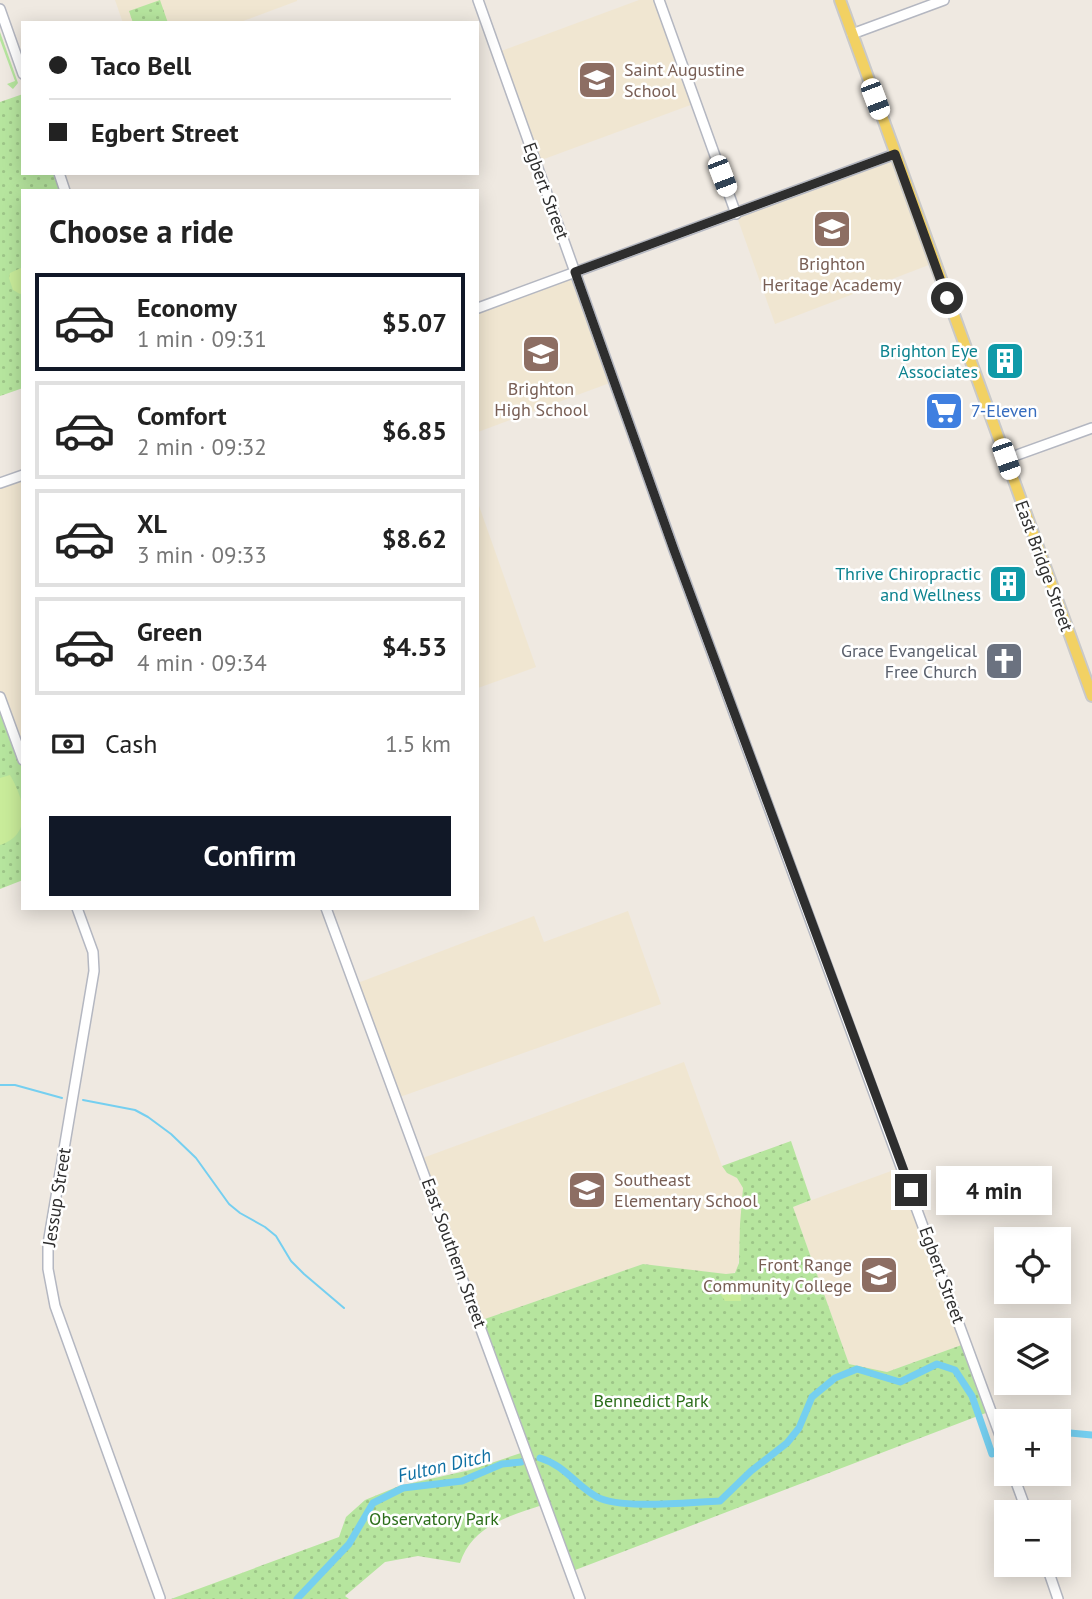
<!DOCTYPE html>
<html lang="en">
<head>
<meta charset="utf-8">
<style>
	body { margin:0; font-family:"PT Sans",sans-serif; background:#f6f6f6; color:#222; height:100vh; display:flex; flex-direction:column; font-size:26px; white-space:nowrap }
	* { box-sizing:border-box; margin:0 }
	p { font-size:23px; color:#767676 }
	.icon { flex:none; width:38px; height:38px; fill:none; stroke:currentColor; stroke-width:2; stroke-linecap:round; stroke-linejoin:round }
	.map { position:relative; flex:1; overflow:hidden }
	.sheet { position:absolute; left:21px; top:189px; width:458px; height:721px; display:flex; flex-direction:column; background:#fff; border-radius:0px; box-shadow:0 4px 18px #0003 }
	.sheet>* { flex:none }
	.banner { position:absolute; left:21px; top:21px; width:458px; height:154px; border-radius:0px; box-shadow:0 4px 18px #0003; display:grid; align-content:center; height:154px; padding:0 28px; background:#fff }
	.buttons { position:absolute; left:994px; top:1227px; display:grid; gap:14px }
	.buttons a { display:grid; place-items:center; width:77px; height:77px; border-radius:0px; background:#fff; box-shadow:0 4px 18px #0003; font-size:35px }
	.end { position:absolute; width:32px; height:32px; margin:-16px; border:9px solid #2e2e2e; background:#fff; box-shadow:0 0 0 4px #fff }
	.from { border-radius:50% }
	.bubble { position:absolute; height:49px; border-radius:0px; background:#fff; box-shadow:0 4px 18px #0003; font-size:23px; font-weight:700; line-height:49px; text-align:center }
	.car { position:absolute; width:21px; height:42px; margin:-21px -10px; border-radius:9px; box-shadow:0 0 5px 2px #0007; background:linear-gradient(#fff 24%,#345 0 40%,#fff 0 76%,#345 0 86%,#fff 0) }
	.banner b { display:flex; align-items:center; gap:24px; height:66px; font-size:26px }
	.banner b+b { border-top:2px solid #e0e0e0 }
	.banner i { width:18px; height:18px; background:#222 }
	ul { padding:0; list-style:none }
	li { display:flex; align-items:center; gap:21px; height:98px; margin:0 14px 10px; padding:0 14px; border:4px solid #e0e0e0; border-radius:0px }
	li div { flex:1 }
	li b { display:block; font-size:26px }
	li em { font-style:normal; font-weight:700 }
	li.active { border-color:#111827 }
	li>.icon { width:63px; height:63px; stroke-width:1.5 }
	h2 { padding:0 28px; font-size:32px; line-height:84px }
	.pay { display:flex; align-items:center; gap:18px; height:77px; padding:0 28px; font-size:26px }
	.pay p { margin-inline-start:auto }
	.cta { display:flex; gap:14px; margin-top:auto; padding:14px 28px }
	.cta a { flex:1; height:80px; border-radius:0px; background:#111827; color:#fff; font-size:28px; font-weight:700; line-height:80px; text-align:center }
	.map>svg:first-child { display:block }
	.education { fill:#f0e6d1 }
	.grass { fill:#b6e59e }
	.park { fill:url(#park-dots) }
	.pitch { fill:#c9ec9a }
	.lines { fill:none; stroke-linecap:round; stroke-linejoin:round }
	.stream { stroke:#75cff0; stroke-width:2 }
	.canal { stroke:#75cff0; stroke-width:7 }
	.minor-casing { stroke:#b4b7c1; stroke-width:12 }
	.major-casing { stroke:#c9c9c9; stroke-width:14 }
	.minor { stroke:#fff; stroke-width:9 }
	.major { stroke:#f2d163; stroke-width:10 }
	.route { stroke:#2e2e2e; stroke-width:9 }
	.labels { text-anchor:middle; stroke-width:5; stroke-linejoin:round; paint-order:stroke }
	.education-label { font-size:18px; fill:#785e54; stroke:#fff; text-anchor:start }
	.street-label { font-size:18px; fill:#2e2e2e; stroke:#fff }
	.culture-label { font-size:18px; fill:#0d838f; stroke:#fff; text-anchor:end }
	.shop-label { font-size:18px; fill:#366cbe; stroke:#fff; text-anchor:start }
	.worship-label { font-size:18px; fill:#5b616d; stroke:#fff; text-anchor:end }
	.park-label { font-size:18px; fill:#2c6e1b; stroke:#fff }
	.water-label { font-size:19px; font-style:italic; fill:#0d6fa3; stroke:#fff }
</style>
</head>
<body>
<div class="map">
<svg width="1092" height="1599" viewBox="0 0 1092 1599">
	<defs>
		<pattern id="park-dots" width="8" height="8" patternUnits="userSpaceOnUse" patternTransform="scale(1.75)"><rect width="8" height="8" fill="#b6e59e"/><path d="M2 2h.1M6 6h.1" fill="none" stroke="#9dc588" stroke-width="1.8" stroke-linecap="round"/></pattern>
	</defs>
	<rect width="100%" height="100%" fill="#efe9e1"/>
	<!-- education -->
	<g class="education">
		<polygon points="115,0 297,0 297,1 238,23 123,23"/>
		<polygon points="639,0 659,0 696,103 536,162 496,53"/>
		<polygon points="895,154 934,263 775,324 736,214"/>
		<polygon points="575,272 615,381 478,432 478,308"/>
		<polygon points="23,475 23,760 0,697 0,483"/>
		<polygon points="478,503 536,667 478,688"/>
		<polygon points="628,911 661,1004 397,1098 355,984 534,916 544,942"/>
		<polygon points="684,1062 722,1166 727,1173 737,1178 743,1188 738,1270 731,1275 643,1264 479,1321 420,1159"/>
		<polygon points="902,1167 967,1343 887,1372 849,1364 793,1207"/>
	</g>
	<!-- grass -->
	<polygon class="grass" points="0,32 18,83 13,89 7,84 15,81 0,40"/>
	<!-- park -->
	<g class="park">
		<polygon points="160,0 168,23 133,23 129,11"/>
		<polygon points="23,94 23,173 58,173 65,191 23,191 23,388 0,396 0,102"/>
		<polygon points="0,697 23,760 23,880 0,889"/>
		<path d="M791 1141 811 1200 793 1207 849 1364 887 1372 967 1343 991 1411 570 1572 545 1504C511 1516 473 1524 460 1563L418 1556 385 1562 345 1596 349 1599H171L339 1537 346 1517 365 1500 399 1486 470 1470 527 1451 479 1321 643 1264 726 1274 735 1273 739 1263 740 1224 743 1188 737 1178 727 1173 722 1166Z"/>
	</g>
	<!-- pitch -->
	<g class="pitch">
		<polygon points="23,267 23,293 20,294 13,290 9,278 10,273"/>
		<path d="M10 775C24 799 34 834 0 845V778Z"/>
		<polygon points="712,1282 741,1282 741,1301 725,1301"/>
	</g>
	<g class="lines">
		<!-- stream -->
		<g class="stream">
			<polyline points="0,1085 15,1085 62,1098"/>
			<polyline points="83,1100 135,1110 148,1117 171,1134 196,1158 229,1204 240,1213 265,1227 276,1236 291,1261 304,1274 344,1308"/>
		</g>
		<!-- canal -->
		<g class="canal">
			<polyline points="1059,1436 1070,1433 1092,1435"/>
			<path d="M540 1458C566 1466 575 1485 597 1497 622 1510 690 1502 720 1501L751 1471 787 1443 799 1428 812 1397 835 1378 857 1369 900 1382 937 1364 955 1370 972 1396 992 1454 1006 1450"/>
			<polyline points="297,1599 349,1544 373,1503 403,1488 462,1481 502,1464 521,1462"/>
		</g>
		<defs>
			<g id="minor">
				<polyline points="478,0 674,550 1006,1452"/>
				<polyline points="659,0 736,214"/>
				<polyline points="0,9 23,74"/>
				<polyline points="852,34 944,0"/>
				<polyline points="59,173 65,191"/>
				<polyline points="478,308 895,154"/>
				<polyline points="1006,459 1092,428"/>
				<polyline points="0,483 23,475"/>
				<polyline points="0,697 23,760"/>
				<polyline points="77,908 93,952 94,971 48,1244 48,1269 55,1306 160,1598"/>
				<polyline points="326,908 580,1599"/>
				<polyline points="1013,1474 1027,1512"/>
				<polyline points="1046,1564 1058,1599"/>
			</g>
			<polyline id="major" points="840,0 1092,696"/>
		</defs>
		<!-- minor casing -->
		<use href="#minor" class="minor-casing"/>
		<!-- major casing -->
		<use href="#major" class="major-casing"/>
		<!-- minor -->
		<use href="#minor" class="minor"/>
		<!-- major -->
		<use href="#major" class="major"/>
	</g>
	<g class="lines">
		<!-- route -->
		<polyline class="route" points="911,1190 674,550 575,272 895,154 947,298"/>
	</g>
	<!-- icons -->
	<defs>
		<symbol id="school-square" viewBox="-11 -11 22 22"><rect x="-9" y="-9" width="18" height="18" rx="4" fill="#8d6e63" stroke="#fff"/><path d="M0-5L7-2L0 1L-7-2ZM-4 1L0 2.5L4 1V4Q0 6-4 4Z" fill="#fff"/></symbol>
		<symbol id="building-square" viewBox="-11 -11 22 22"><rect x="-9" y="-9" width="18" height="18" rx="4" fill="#0f9aa8" stroke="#fff"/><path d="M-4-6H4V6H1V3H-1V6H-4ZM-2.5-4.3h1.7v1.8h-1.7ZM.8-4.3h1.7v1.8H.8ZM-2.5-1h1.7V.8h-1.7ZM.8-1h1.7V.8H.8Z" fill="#fff"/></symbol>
		<symbol id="supermarket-square" viewBox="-11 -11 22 22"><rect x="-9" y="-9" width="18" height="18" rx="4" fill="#3f7fe0" stroke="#fff"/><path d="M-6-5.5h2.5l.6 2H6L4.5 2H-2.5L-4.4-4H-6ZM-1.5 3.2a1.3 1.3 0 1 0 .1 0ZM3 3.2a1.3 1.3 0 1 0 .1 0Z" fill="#fff"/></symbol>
		<symbol id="church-square" viewBox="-11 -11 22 22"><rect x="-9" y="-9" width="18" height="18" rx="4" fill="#6b7280" stroke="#fff"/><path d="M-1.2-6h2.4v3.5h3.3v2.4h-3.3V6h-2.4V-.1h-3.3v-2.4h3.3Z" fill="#fff"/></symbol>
		<symbol id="university-square" viewBox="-11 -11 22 22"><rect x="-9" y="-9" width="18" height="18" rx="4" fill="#8d6e63" stroke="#fff"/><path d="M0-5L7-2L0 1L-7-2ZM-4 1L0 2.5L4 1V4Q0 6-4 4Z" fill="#fff"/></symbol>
	</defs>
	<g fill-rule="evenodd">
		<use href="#school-square" x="575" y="58" width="44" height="44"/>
		<use href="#school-square" x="810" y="207" width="44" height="44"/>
		<use href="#school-square" x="519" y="332" width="44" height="44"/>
		<use href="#building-square" x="983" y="339" width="44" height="44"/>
		<use href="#supermarket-square" x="922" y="389" width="44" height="44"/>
		<use href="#building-square" x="986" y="562" width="44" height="44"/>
		<use href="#church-square" x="982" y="639" width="44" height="44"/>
		<use href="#school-square" x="565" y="1168" width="44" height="44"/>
		<use href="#university-square" x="857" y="1253" width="44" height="44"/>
	</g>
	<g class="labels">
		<!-- education labels -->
		<g class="education-label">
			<text x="624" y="76">Saint Augustine<tspan x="624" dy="21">School</tspan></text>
			<text x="832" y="270" text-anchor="middle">Brighton<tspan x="832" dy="21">Heritage Academy</tspan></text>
			<text x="541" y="395" text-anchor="middle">Brighton<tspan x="541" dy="21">High School</tspan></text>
			<text x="614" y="1186">Southeast<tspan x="614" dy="21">Elementary School</tspan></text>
			<text x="852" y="1271" text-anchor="end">Front Range<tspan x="852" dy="21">Community College</tspan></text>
		</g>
		<!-- street labels -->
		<g class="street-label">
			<text transform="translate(546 191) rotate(70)" y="6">Egbert Street</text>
			<text transform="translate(1044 566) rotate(70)" y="6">East Bridge Street</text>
			<text transform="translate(57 1197) rotate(-81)" y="6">Jessup Street</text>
			<text transform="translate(454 1253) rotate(70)" y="6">East Southern Street</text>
			<text transform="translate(942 1275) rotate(70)" y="6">Egbert Street</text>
		</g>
		<!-- culture labels -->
		<g class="culture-label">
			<text x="978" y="357">Brighton Eye<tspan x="978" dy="21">Associates</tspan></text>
			<text x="981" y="580">Thrive Chiropractic<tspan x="981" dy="21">and Wellness</tspan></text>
		</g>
		<!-- shop labels -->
		<g class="shop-label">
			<text x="971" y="417">7-Eleven</text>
		</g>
		<!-- worship labels -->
		<g class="worship-label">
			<text x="977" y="657">Grace Evangelical<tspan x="977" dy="21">Free Church</tspan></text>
		</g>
		<!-- park labels -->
		<g class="park-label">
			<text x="651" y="1407">Bennedict Park</text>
			<text x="434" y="1525">Observatory Park</text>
		</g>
		<!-- water labels -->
		<g class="water-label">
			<text transform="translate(444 1465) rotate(-13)" y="7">Fulton Ditch</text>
		</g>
	</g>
</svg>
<div class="buttons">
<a><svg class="icon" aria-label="locate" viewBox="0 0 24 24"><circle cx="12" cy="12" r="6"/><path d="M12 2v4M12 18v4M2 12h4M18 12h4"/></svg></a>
<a><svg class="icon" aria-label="layers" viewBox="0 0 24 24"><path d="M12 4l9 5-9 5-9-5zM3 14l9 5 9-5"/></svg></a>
<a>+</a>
<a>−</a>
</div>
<i class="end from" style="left:947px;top:298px"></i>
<i class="end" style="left:911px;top:1190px"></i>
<div class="bubble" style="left:936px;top:1166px;width:116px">4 min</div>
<i class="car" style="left:875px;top:99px;rotate:159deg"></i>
<i class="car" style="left:722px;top:176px;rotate:159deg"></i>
<i class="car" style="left:1006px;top:459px;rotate:161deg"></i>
<div class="banner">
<b><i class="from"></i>Taco Bell</b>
<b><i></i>Egbert Street</b>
</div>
<section class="sheet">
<h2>Choose a ride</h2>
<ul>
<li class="active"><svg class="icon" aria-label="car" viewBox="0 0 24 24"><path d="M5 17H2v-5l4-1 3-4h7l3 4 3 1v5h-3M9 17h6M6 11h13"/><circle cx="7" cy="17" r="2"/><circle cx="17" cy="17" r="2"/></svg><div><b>Economy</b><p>1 min · 09:31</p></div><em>$5.07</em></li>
<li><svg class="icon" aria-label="car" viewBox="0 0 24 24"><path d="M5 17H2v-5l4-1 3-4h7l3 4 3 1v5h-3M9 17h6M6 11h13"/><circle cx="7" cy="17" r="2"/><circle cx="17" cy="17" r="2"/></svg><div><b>Comfort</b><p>2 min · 09:32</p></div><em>$6.85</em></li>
<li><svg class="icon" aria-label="car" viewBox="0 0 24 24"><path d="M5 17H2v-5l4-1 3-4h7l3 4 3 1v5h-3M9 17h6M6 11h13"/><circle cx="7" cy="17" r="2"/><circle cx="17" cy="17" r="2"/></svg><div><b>XL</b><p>3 min · 09:33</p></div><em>$8.62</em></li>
<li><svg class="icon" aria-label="car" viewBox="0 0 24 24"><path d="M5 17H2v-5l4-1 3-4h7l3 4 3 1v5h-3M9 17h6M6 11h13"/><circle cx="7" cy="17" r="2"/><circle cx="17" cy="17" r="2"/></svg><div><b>Green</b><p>4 min · 09:34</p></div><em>$4.53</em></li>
</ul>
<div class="pay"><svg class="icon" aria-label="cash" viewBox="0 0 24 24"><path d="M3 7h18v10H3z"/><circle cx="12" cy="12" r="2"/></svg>Cash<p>1.5 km</p></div>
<div class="cta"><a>Confirm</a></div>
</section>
</div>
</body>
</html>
